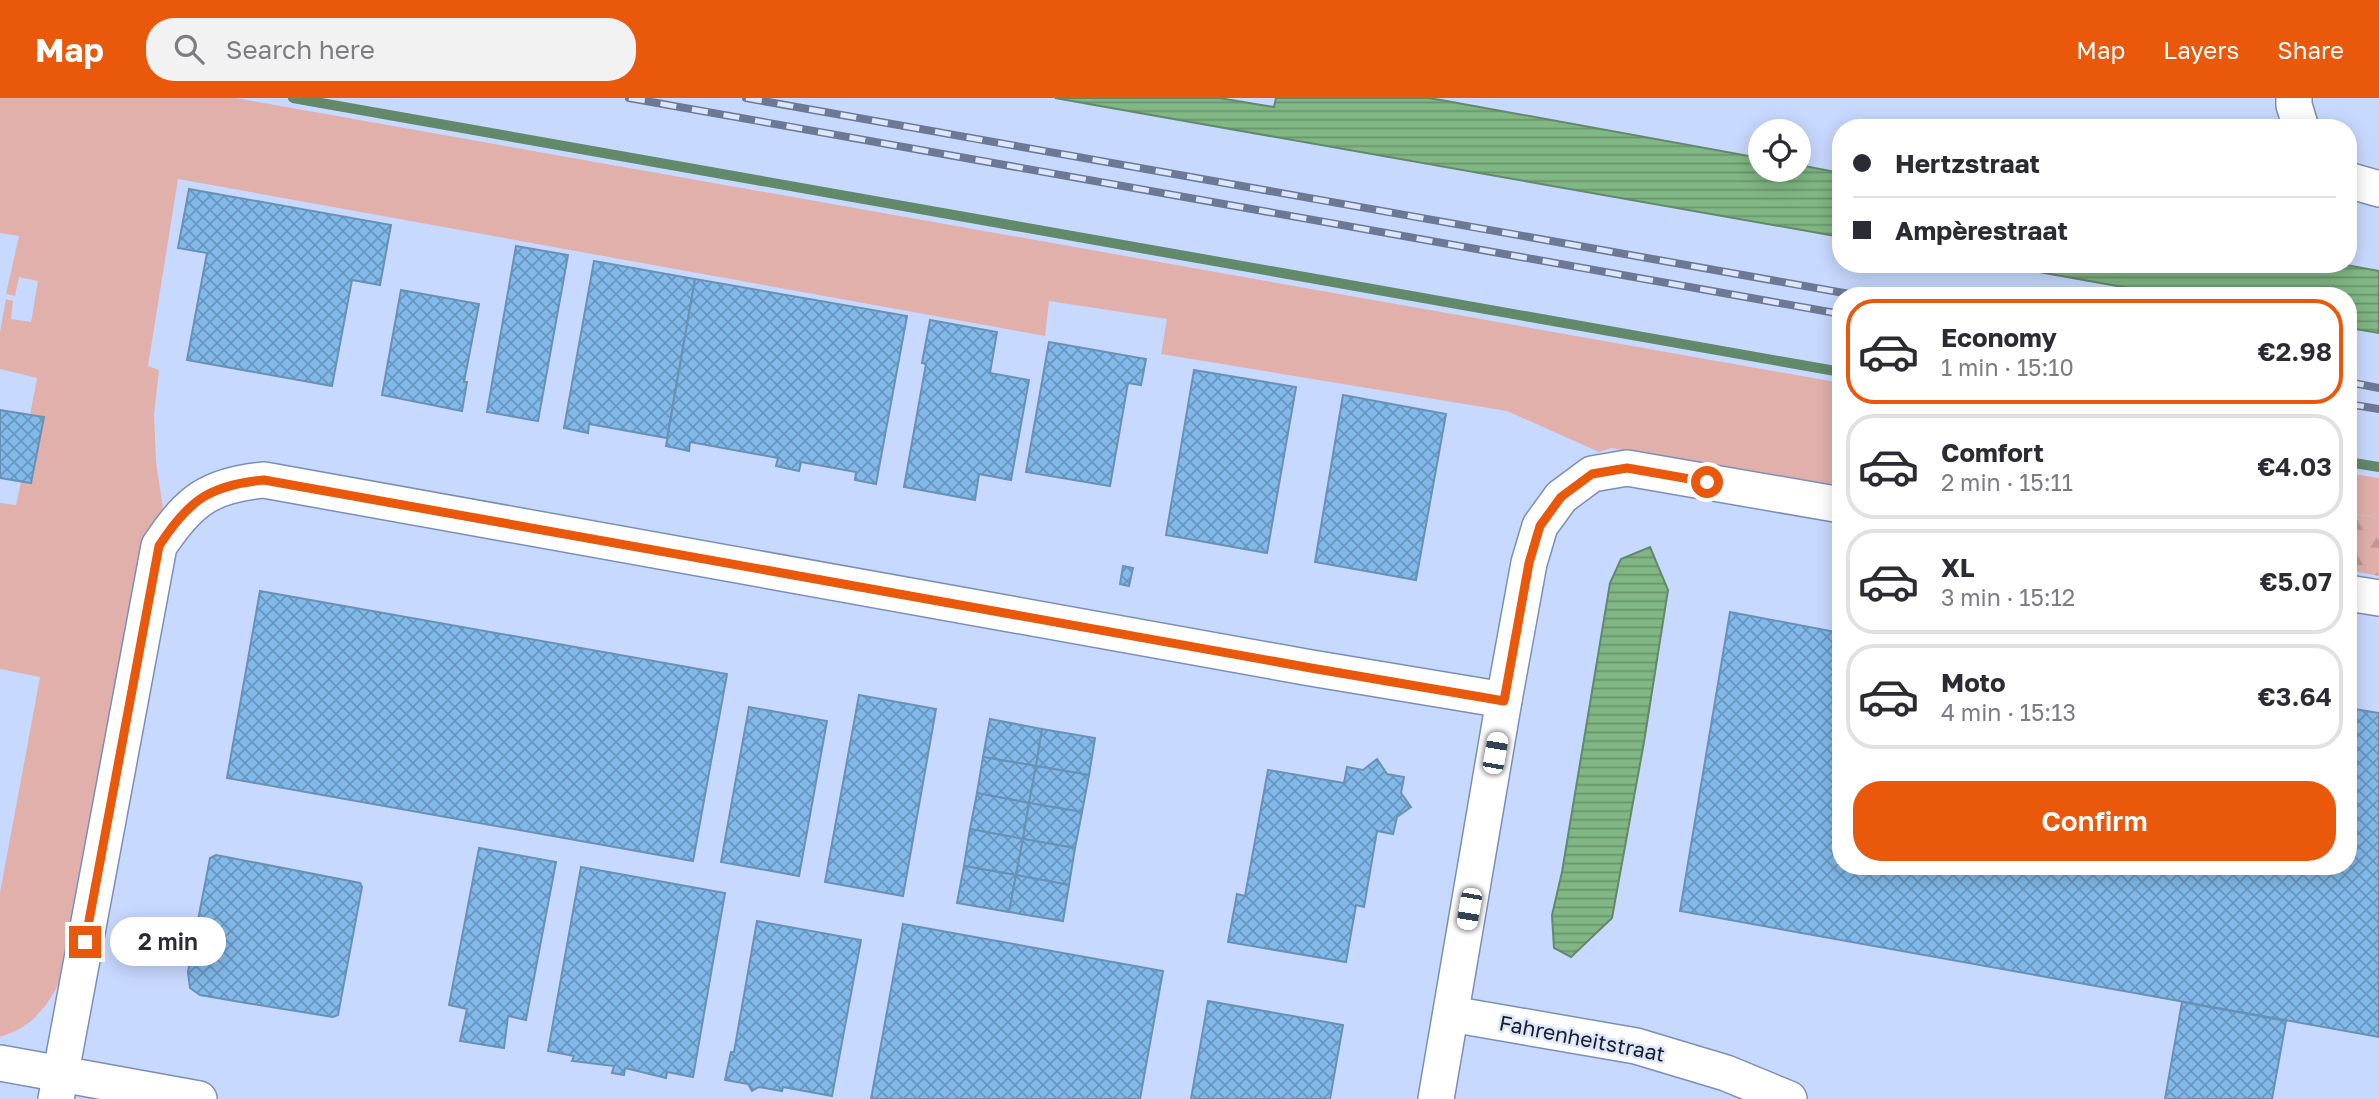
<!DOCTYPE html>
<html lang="en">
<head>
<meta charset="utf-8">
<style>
	body { margin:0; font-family:"Golos Text",sans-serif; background:#f2f2f3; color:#2b2b33; height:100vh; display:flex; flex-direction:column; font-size:26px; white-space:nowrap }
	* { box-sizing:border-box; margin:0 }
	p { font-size:23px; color:#7c7c81 }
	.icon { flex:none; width:38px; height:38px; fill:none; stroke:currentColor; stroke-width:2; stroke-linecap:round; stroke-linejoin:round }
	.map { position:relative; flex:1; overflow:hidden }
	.side { position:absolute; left:1832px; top:189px; width:525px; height:588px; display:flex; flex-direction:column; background:#fff; border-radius:28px; box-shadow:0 4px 18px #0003 }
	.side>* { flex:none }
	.top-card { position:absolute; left:1832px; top:21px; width:525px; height:154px; border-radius:28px; box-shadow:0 4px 18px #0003; display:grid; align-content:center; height:154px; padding:0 21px; background:#fff }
	.tools { position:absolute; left:1748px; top:21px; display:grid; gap:14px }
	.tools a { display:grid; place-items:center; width:63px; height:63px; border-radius:50%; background:#fff; box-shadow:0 4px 18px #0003; font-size:35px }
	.end { position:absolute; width:32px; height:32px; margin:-16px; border:9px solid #ea580c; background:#fff; box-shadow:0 0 0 4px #fff }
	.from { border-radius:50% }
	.bubble { position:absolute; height:49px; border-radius:24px; background:#fff; box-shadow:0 4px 18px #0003; font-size:23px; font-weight:600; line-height:49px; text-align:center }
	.car { position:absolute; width:21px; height:42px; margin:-21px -10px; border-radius:9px; box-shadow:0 0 5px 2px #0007; background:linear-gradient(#fff 24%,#345 0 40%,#fff 0 76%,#345 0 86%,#fff 0) }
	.top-card b { display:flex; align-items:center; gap:24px; height:66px; font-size:26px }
	.top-card b+b { border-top:2px solid #e1e1e2 }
	.top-card i { width:18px; height:18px; background:#2b2b33 }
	ul { padding:12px 0 0; list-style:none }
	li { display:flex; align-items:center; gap:21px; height:105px; margin:0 14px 10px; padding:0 7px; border:4px solid #e1e1e2; border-radius:28px }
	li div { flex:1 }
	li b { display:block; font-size:26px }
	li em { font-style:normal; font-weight:600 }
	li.on { border-color:#ea580c }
	li>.icon { width:63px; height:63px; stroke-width:1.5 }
	.cta { display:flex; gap:14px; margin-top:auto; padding:14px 21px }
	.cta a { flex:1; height:80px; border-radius:28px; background:#ea580c; color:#fff; font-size:28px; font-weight:600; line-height:80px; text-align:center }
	header { display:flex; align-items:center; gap:42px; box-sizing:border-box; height:98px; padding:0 35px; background:#ea580c; color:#fff }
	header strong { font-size:33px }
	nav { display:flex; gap:38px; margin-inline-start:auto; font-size:24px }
	.search { width:490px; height:63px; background:#f2f2f3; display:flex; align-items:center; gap:18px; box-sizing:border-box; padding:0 24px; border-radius:28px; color:#7c7c81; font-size:26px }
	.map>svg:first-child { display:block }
	.green { fill:#e1b0ab }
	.forest { fill:url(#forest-firs) }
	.water { fill:url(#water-rules); stroke:#61896a; stroke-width:2 }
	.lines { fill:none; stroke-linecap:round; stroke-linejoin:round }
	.stream { stroke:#61896a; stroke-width:10 }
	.building { fill:url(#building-cross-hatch); stroke:#6991b5; stroke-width:2 }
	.street-casing { stroke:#7b8eba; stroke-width:38 }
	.street { stroke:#fff; stroke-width:35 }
	.rail-casing { stroke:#6d7894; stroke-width:8 }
	.rail { stroke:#dde6fa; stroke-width:5; stroke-dasharray:16; stroke-linecap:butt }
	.route { stroke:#ea580c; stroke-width:9 }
	.labels { text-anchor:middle; stroke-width:5; stroke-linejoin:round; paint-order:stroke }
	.street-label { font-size:21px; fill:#161d2e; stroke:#dde6fa }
</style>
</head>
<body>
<header>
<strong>Map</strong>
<div class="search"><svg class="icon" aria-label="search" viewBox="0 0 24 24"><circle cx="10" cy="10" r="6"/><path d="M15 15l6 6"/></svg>Search here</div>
<nav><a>Map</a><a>Layers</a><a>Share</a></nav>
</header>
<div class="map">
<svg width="2379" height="1001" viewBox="0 0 2379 1001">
	<defs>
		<pattern id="forest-firs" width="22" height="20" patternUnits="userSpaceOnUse" patternTransform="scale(1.75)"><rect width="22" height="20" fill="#e1b0ab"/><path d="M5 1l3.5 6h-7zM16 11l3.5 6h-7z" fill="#c09793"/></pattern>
		<pattern id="water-rules" width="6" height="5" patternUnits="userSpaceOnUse" patternTransform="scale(1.75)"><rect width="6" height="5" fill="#81b784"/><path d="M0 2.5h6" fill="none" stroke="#69946c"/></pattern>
		<pattern id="building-cross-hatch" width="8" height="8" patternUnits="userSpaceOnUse" patternTransform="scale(1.75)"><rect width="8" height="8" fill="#81b9ea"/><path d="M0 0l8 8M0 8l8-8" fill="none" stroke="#6996be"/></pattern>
	</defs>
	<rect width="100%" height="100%" fill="#c8d9ff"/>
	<!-- green -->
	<g class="green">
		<path d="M0 0H235L1841 285V388L1611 350 1599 354 1507 313 1161 256 1167 221 1049 203 1045 238 178 81 148 268 159 272 154 317 156 364 163 410 141 449 58 887C44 913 30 930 0 939V795L40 579 0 571V405L16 407 21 384 32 385 44 320 30 317 37 280 0 271V234L6 201 13 203 11 221 31 224 38 183 19 179 15 198 6 196 19 138 0 135Z"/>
		<polygon points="2348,375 2379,380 2379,420 2349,415"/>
	</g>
	<!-- forest -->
	<polygon class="forest" points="2348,415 2379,420 2379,478 2349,472"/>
	<!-- water -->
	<g class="water">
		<polygon points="1055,0 1219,0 1274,9 1276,0 1428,0 1441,2 1760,60 1760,72 1799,72 1799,67 1841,75 1841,139"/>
		<polygon points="1995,166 2341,166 2379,173 2379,235 2349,230 2348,198 2173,198"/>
		<polygon points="1650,449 1668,492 1644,644 1612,820 1571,859 1554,850 1552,817 1562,774 1610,485 1621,461"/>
	</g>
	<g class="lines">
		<!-- stream -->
		<g class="stream">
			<polyline points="293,0 1841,274"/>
			<polyline points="2348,364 2379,369"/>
		</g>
	</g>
	<!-- building -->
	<g class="building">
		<polygon points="189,91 391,127 380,187 352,182 332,288 187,262 207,155 178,150"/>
		<polygon points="516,148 568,157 538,323 487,314"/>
		<polygon points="594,163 695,181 667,340 589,326 588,335 564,330"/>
		<polygon points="695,181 907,218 876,386 855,382 856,374 801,364 799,373 776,368 778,360 690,344 689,353 666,348"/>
		<polygon points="401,192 479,206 464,284 467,284 462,313 382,297"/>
		<polygon points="930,222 997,234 990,275 1029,282 1011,382 979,376 975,402 904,389 926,266 922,265"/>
		<polygon points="1049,244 1146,261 1141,287 1128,285 1110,388 1026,374"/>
		<polygon points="1194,272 1296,289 1267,455 1166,437"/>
		<polygon points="1343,297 1446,316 1416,482 1315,464"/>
		<polygon points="0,312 44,319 31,385 0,380"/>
		<polygon points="1123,468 1133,470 1129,488 1120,486"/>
		<polygon points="260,493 727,576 693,763 227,680"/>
		<polygon points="1730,514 1841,535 1841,768 2348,768 2348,610 2379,615 2379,939 1680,813"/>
		<polygon points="859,597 936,611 903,798 825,784"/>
		<polygon points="749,609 827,623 799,778 721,764"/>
		<polygon points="990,621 1042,631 1036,668 983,659"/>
		<polygon points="1042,631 1095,640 1089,677 1036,668"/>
		<polygon points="983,659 1036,668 1029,705 977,695"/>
		<polygon points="1377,661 1387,676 1404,679 1401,695 1411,709 1397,719 1393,736 1377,733 1364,809 1356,807 1346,864 1228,844 1237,796 1245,798 1268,672 1344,685 1347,669 1363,672"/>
		<polygon points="1036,668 1089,677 1082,714 1029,705"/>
		<polygon points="977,695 1029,705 1023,741 970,731"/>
		<polygon points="1029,705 1082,714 1075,750 1023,741"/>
		<polygon points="970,731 1023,741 1016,777 964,768"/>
		<polygon points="1023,741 1075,750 1069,787 1016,777"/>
		<polygon points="479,750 556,764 526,922 508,918 504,950 460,943 467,911 449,907"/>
		<polygon points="216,757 360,785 362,789 338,917 333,919 246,905 200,897 190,890 188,874 210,760"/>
		<polygon points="964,768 1016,777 1009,814 957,805"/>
		<polygon points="581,769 725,795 693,979 667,974 666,980 625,970 624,977 612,975 614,968 572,963 574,958 548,953"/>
		<polygon points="1016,777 1069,787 1063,823 1009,814"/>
		<polygon points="757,823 861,842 832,998 783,989 782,993 759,989 752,993 748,986 725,982 731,954 734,954"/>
		<polygon points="903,826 1163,873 1140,1001 871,1001"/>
		<polygon points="1208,903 1343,927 1330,1001 1191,1001"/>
		<polygon points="2182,904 2286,923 2272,1001 2165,1001"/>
	</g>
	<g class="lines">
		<defs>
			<g id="street">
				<polyline points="2294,0 2294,7 2301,30"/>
				<polyline points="2348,82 2379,91"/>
				<polyline points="2348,495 2379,500"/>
				<polyline points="1451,916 1636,948 1726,975 1789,1001"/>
				<polyline points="0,965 199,1001"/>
				<path d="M56 1001 159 448C189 403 209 387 264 382L1311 570 1504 602"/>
				<polyline points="1436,1001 1504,602 1529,465 1540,428 1561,399 1592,376 1627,370 1841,407"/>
			</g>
		</defs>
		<!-- street casing -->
		<use href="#street" class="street-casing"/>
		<!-- street -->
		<use href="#street" class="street"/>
		<defs>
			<g id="rail">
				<polyline points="629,0 1841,216"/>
				<polyline points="746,0 1861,198"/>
				<polyline points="2348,284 2379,290"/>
				<polyline points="2348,306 2379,311"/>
			</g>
		</defs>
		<!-- rail casing -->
		<use href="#rail" class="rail-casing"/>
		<!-- rail -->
		<use href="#rail" class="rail"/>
	</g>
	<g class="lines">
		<!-- route -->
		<path class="route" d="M85 844 159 448C188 403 209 387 264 382L1311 570 1504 603 1529 465 1540 428 1561 399 1592 376 1627 370 1707 384"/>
	</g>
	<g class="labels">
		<!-- street labels -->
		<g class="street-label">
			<text transform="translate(1582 941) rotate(11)" y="7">Fahrenheitstraat</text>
		</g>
	</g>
</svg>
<div class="tools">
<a><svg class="icon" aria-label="locate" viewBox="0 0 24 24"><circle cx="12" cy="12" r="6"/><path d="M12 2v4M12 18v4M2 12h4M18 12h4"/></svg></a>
</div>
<i class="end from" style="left:1707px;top:384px"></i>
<i class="end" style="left:85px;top:844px"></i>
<div class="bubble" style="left:110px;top:819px;width:116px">2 min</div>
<i class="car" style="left:1495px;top:655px;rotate:10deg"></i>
<i class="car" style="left:1469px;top:811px;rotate:190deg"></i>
<div class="top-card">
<b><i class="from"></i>Hertzstraat</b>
<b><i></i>Ampèrestraat</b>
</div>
<section class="side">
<ul>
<li class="on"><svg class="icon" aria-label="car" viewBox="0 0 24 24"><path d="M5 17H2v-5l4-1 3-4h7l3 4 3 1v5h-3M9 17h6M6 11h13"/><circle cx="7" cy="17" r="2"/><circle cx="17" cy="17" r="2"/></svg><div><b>Economy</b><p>1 min · 15:10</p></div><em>€2.98</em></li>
<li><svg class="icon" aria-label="car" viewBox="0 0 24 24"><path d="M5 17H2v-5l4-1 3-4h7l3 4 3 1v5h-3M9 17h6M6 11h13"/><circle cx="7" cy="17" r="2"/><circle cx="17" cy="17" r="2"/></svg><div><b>Comfort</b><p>2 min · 15:11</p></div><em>€4.03</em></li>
<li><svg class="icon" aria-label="car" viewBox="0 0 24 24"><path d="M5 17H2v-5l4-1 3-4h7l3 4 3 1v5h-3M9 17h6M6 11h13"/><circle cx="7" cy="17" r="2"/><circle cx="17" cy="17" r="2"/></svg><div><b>XL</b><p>3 min · 15:12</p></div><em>€5.07</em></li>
<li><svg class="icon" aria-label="car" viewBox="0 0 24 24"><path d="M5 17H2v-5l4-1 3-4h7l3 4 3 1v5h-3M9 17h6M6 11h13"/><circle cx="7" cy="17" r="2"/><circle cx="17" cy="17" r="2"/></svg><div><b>Moto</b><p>4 min · 15:13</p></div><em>€3.64</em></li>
</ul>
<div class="cta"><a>Confirm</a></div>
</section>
</div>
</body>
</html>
